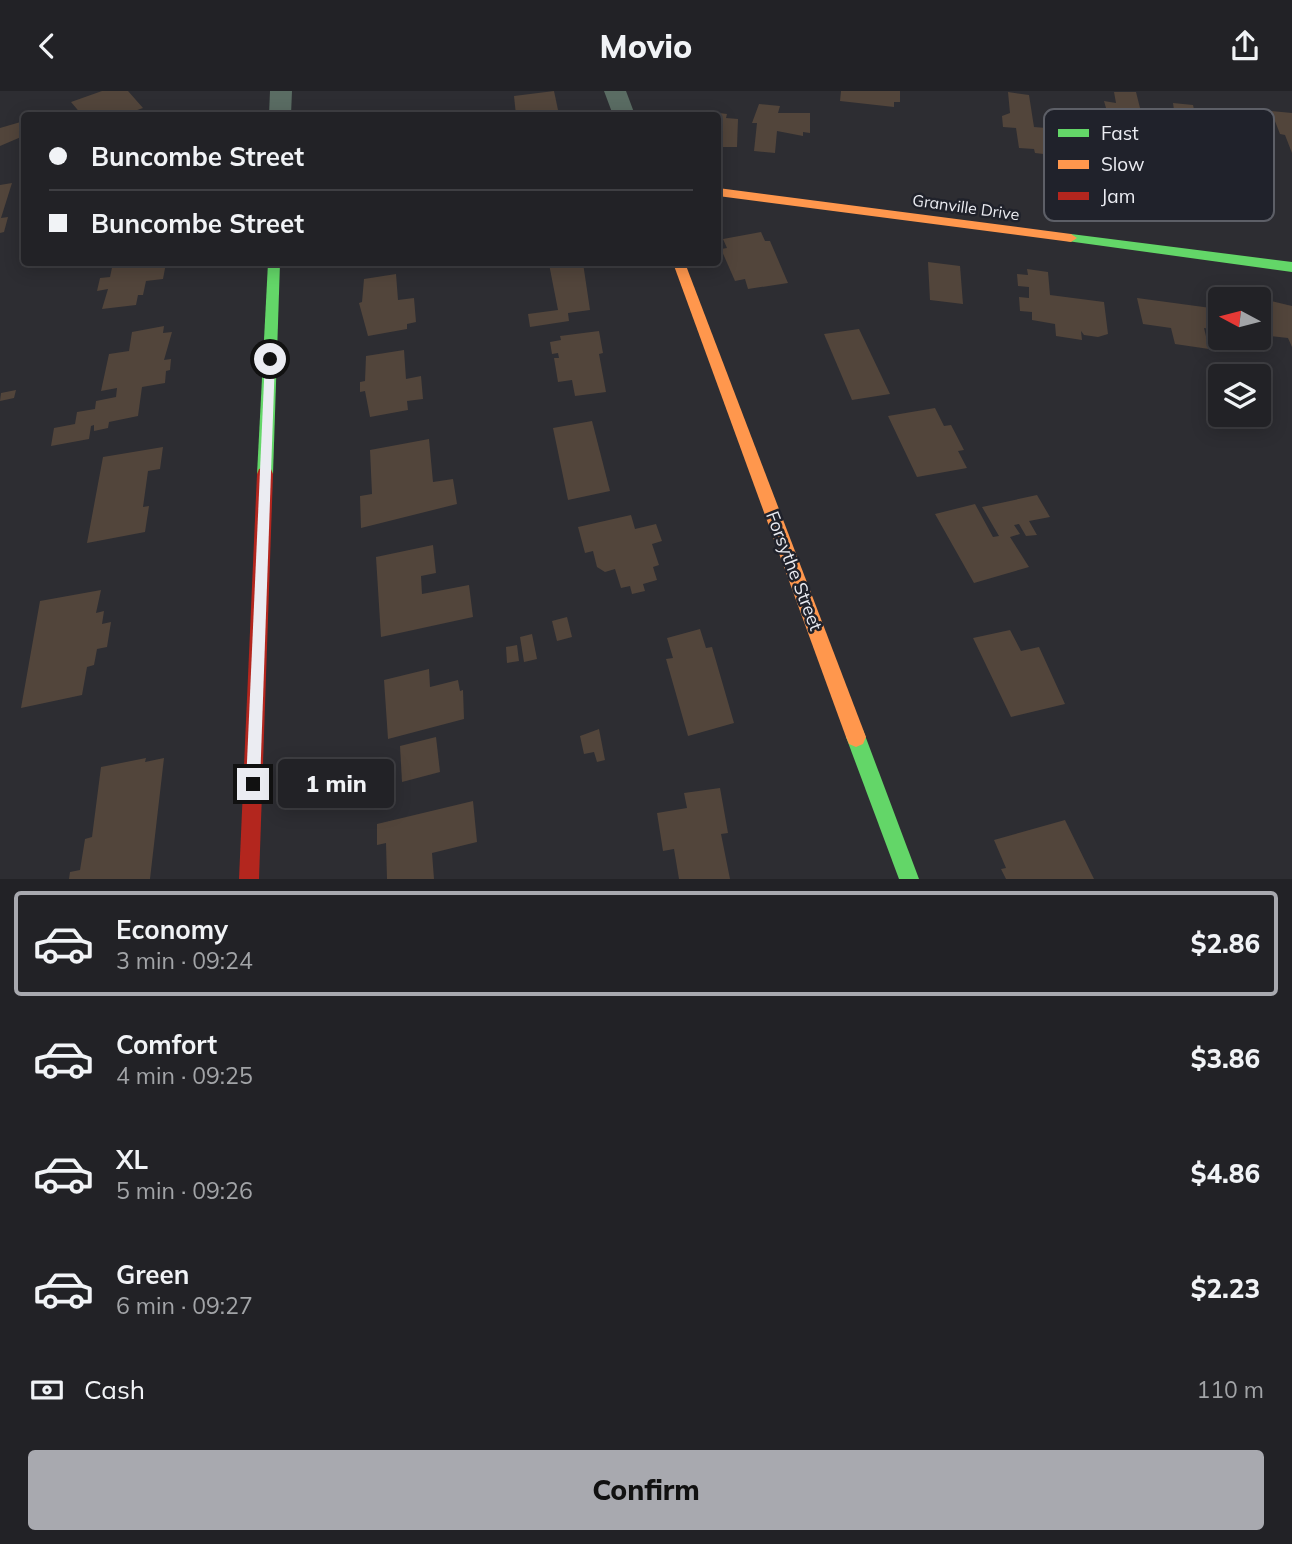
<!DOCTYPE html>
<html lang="en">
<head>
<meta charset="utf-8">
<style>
	body { margin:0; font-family:Mulish,sans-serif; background:#2e2f32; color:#f1f3f6; height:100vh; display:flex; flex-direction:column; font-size:26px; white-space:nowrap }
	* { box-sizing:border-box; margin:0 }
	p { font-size:23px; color:#a2a4a7 }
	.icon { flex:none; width:38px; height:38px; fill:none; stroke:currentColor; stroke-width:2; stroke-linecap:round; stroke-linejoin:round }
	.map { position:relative; height:788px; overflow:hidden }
	.panel { display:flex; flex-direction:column; background:#222226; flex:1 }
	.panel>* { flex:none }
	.banner { position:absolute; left:21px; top:21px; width:700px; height:154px; border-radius:7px; box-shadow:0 4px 18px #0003,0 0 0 2px #3f3f43; display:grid; align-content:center; height:154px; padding:0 28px; background:#222226 }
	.needle { width:46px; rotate:277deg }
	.buttons { position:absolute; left:1208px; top:196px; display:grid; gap:14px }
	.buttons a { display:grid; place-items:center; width:63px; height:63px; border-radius:7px; background:#222226; box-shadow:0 4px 18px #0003,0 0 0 2px #3f3f43; font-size:35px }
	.end { position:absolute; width:32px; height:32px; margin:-16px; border:9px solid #ebecf2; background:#111; box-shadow:0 0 0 4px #111 }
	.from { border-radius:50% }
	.bubble { position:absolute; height:49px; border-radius:7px; background:#222226; box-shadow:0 4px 18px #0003,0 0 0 2px #3f3f43; font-size:23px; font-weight:800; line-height:49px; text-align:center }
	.banner b { display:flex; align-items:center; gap:24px; height:66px; font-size:26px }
	.banner b+b { border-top:2px solid #3f3f43 }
	.banner i { width:18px; height:18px; background:#f1f3f6 }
	ul { padding:12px 0 0; list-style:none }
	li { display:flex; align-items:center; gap:21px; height:105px; margin:0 14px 10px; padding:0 14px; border:4px solid transparent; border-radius:7px }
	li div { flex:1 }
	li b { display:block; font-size:26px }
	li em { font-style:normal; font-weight:800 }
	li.on { border-color:#a8a9af }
	li>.icon { width:63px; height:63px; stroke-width:1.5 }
	.pay { display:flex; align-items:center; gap:18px; height:77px; padding:0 28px; font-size:26px }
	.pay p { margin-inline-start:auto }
	.primary-button { display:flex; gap:14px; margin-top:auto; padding:14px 28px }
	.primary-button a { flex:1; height:80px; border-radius:7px; background:#a8a9af; color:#111; font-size:28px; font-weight:800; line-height:80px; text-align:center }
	header { display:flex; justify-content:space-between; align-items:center; height:91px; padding:0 28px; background:#222226; font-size:32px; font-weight:800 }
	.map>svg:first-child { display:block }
	.building { fill:#52453b }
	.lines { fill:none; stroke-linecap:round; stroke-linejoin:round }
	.street { fill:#5a6c63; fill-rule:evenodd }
	.fast { fill:#63d668; fill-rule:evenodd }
	.slow { fill:#ff974d; fill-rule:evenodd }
	.jam { fill:#b3261e; fill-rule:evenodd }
	.route { fill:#ebecf2 }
	.labels { text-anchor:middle; stroke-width:5; stroke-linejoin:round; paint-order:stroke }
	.far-street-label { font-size:16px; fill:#ebecf2; stroke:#20222b }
	.street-label { font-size:18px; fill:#ebecf2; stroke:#20222b }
	.key { fill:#20222b; stroke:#5d5f67; stroke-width:2 }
	.key-label { font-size:19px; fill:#ebecf2 }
</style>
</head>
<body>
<header><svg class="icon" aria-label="back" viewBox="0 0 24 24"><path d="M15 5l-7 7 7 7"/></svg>Movio<svg class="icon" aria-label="share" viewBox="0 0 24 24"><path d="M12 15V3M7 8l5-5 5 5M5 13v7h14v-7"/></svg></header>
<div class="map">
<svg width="1292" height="788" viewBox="0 0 1292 788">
	<rect width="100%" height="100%" fill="#2d2d32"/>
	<!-- building -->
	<g class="building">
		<polygon points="102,0 128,0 143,17 123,24 120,20 107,24 82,24 71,11"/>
		<polygon points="554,0 558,19 516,24 514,5"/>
		<polygon points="841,0 900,0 900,11 894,11 894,16 840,10"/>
		<polygon points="1008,1 1029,4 1034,36 1071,39 1077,71 1057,69 1056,61 1051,61 1052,64 1035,62 1034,58 1019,57 1016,37 1003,36 1002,25 1010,22"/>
		<polygon points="1114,1 1136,1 1141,21 1150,25 1152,30 1148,30 1149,33 1155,33 1157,39 1146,43 1149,53 1088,46 1082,17 1106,17 1104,10 1116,12"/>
		<polygon points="1173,12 1193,14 1195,23 1209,24 1211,32 1233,34 1235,40 1247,42 1254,59 1179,51 1170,18 1174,19"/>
		<polygon points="759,13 780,15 778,22 810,22 810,42 803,41 803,45 777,40 775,62 754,60 757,32 752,32"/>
		<polygon points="704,20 727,23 726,27 738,28 737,56 718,56 718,24 703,24"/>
		<polygon points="1271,20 1292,22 1292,62 1285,44 1280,43"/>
		<polygon points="24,30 24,54 21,46 0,55 0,37"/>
		<polygon points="12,92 1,127 8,126 4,141 0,142 0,94"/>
		<polygon points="761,141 765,150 770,150 788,192 748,198 745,188 735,190 721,158 727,157 723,148"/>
		<polygon points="928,171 960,175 963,213 930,209"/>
		<polygon points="113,172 166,172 163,188 146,190 143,204 138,204 136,214 102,218 108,198 97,200 100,187 110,186"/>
		<polygon points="583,172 590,219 568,222 569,230 530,236 528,223 558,219 549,173"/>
		<polygon points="1027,178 1048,181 1050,204 1104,211 1108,243 1098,246 1084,244 1081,240 1082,249 1056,245 1055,233 1032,229 1032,221 1020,220 1019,206 1029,207 1029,196 1018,195 1017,183 1028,184"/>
		<polygon points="396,183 398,209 414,207 416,231 407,233 407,238 368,245 359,212 362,211 364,188"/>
		<polygon points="1137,207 1211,217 1217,239 1204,237 1209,258 1175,253 1171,237 1143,233"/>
		<polygon points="1258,207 1292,215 1292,256 1288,247 1269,245 1266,235 1258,234"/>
		<polygon points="164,235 163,242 172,241 164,269 171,268 170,279 166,280 165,292 142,296 138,325 109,331 108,337 94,340 94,334 91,335 89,348 51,355 54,337 75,333 77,321 95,318 96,310 116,306 117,297 101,300 109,263 129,260 132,241"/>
		<polygon points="859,238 890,303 852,309 824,243"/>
		<polygon points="599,240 603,262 599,263 606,301 575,305 572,289 558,291 554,267 559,267 558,262 552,263 550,251 561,249 560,245"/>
		<polygon points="404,259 406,288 421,285 423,308 407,310 408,319 370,326 365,300 360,301 360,291 365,290 366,265"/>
		<polygon points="16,299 14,307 0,310 1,302"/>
		<polygon points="935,317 944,335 951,334 964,359 958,360 967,377 917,386 888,325"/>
		<polygon points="592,330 610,400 568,409 553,337"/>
		<polygon points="429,348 433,391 453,388 457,413 361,437 360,405 372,403 370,359"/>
		<polygon points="163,356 160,378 148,380 143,416 149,415 145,441 87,452 103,366"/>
		<polygon points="1037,404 1050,426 1029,430 1037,444 1026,445 1019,433 1014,434 1020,443 1010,446 1029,476 974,492 935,423 975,413 993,446 999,445 982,416"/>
		<polygon points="631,424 635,438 656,433 662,450 652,453 659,474 653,476 657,489 643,493 645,500 632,503 630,495 621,497 615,478 605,481 597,476 593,460 585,462 578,436"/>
		<polygon points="433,454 436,482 421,485 422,503 469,494 473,526 381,546 376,466"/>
		<polygon points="101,499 96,522 104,520 102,533 111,531 107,556 97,558 94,574 87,576 82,604 21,617 40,510"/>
		<polygon points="567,526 572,546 557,550 552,530"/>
		<polygon points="700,538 706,557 712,556 734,632 688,645 666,568 673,567 667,547"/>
		<polygon points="1010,539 1021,560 1039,556 1065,613 1011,626 973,547"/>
		<polygon points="532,543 537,568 524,571 520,546"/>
		<polygon points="517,554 519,570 507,572 506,556"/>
		<polygon points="429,578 430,596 458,589 460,600 463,599 464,628 388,648 384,589"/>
		<polygon points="599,638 605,669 597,671 594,661 584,663 580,645"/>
		<polygon points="436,646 440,681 402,691 400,655"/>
		<polygon points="146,667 145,671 164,667 150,788 69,788 70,781 80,779 85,748 92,746 101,676"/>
		<polygon points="720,697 728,742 721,743 730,788 679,788 674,758 663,760 657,722 687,717 684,702"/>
		<polygon points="473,710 477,751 432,762 434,788 387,788 386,752 377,754 377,733"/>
		<polygon points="1065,729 1094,788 1006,788 1001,778 1006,777 994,749"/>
	</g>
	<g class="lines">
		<!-- street -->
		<g class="street">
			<polygon points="270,0 292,0 291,24 269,24"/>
			<polygon points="604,0 626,0 635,24 613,24"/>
		</g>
		<!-- fast -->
		<g class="fast">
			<polygon points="1071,143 1292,171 1292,181 1067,150 1067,144"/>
			<polygon points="268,172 280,172 273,383 271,388 259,388 257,383"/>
			<polygon points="856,636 863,639 919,788 899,788 846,646 849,639"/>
		</g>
		<!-- slow -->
		<g class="slow">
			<polygon points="718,97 1071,143 1077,147 1071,151 718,105"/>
			<polygon points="673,172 685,172 866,646 863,653 856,656 849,653 846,646"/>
		</g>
		<!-- jam -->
		<polygon class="jam" points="265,376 271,378 273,383 259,788 239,788 257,383 259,378"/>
	</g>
	<!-- route -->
	<polygon class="route" points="270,265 275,268 260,693 253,700 246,693 265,268"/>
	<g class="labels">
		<!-- far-street labels -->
		<g class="far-street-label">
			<text transform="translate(966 116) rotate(8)" y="6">Granville Drive</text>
		</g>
		<!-- street labels -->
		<g class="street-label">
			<text transform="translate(794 480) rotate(69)" y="6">Forsythe Street</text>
		</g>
	</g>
	<!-- legend -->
	<rect x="1044" y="18" width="230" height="112" rx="10" class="key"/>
	<rect x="1058" y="38" width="31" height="8" fill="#63d668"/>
	<rect x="1058" y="69" width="31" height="9" fill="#ff974d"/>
	<rect x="1058" y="101" width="31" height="8" fill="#b3261e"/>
	<g class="key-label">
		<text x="1101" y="49">Fast</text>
		<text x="1101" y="80">Slow</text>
		<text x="1101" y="112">Jam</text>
	</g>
</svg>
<div class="buttons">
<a><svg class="needle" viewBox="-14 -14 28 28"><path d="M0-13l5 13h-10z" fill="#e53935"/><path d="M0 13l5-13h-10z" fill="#a2a4a7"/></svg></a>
<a><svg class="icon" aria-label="layers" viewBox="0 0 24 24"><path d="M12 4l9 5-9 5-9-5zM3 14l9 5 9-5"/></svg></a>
</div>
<i class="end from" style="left:270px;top:268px"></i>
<i class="end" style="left:253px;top:693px"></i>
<div class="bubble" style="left:278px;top:668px;width:116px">1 min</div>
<div class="banner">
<b><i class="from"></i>Buncombe Street</b>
<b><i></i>Buncombe Street</b>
</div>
</div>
<section class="panel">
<ul>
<li class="on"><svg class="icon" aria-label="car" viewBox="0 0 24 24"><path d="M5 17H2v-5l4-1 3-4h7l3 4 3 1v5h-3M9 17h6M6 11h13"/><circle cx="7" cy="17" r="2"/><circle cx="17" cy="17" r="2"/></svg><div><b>Economy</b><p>3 min · 09:24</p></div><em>$2.86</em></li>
<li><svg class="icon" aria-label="car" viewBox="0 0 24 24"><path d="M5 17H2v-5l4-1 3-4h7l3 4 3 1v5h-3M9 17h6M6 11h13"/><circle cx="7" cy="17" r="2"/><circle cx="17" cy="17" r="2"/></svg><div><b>Comfort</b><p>4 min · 09:25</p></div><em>$3.86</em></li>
<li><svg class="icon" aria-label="car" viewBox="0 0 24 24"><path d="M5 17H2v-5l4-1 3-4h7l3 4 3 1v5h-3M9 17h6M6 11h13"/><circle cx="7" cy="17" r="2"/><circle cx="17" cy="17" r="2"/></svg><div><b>XL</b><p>5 min · 09:26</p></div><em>$4.86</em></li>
<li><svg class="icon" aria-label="car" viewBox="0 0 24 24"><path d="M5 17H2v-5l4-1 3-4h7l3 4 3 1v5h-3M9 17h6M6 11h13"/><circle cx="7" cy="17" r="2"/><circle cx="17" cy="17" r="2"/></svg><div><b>Green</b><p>6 min · 09:27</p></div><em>$2.23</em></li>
</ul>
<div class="pay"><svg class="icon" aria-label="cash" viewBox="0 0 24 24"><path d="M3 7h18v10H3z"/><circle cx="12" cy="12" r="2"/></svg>Cash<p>110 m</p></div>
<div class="primary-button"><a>Confirm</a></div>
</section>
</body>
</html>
